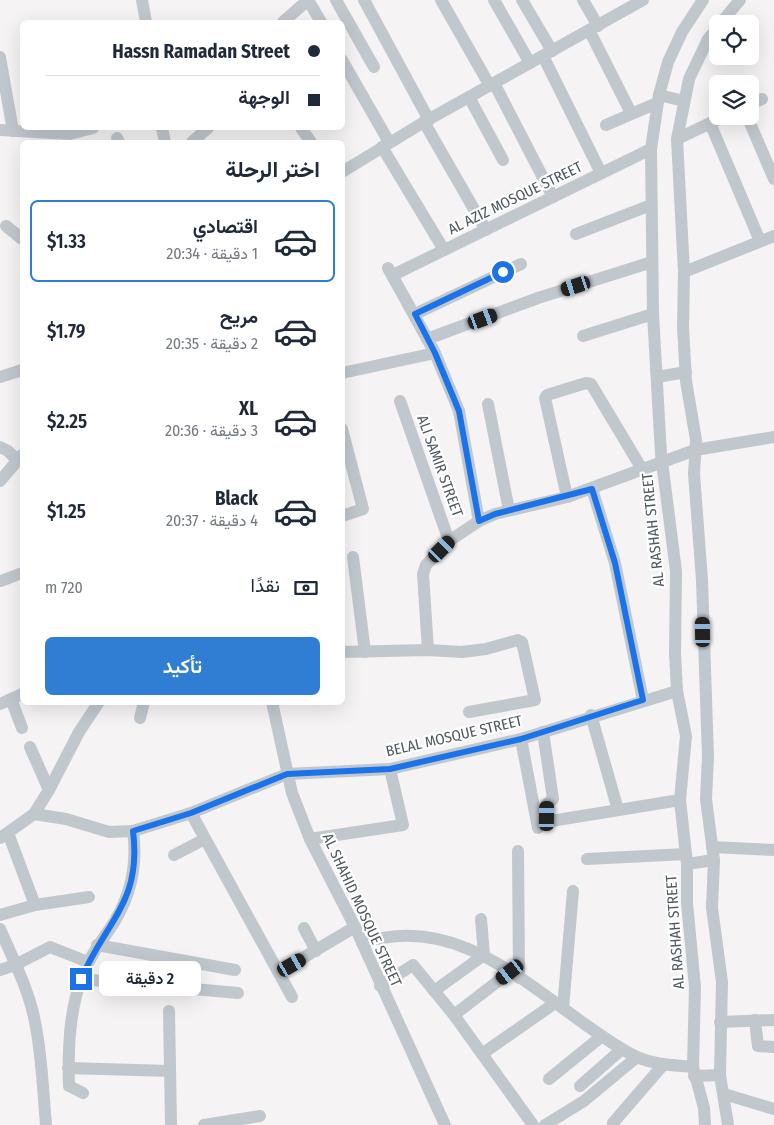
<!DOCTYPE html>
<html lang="ar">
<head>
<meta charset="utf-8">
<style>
	body { margin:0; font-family:"Fira Sans Condensed",Vazirmatn,sans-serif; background:#f6f6f7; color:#1f2937; direction:rtl; height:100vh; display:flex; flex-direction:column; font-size:19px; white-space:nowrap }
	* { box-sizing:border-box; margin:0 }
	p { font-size:16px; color:#747a83 }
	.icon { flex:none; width:28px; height:28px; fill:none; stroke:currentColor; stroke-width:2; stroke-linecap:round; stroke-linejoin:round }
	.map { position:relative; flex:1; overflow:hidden; direction:ltr }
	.drawer { position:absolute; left:20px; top:140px; width:325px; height:565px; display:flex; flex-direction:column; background:#fff; border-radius:8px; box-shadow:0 5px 20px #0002; direction:rtl }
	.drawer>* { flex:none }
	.banner { position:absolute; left:20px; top:20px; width:325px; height:110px; border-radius:8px; box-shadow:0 5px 20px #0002; direction:rtl; display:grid; align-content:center; height:110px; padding:0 25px; background:#fff }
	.buttons { position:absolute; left:709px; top:15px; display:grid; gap:10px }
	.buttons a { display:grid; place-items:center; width:50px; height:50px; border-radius:8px; background:#fff; box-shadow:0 5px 20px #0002; font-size:25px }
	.end { position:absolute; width:22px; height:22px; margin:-11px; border:6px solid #1a73e8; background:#fff; box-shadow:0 0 0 2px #fff }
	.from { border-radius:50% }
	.bubble { position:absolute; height:35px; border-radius:8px; background:#fff; box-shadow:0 5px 20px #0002; font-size:16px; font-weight:600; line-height:35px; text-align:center; direction:rtl }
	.car { position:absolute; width:15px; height:30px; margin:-15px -8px; border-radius:6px; box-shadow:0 0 4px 1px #0007; background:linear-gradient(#222 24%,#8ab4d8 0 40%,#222 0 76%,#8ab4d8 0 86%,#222 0) }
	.banner b { display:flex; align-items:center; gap:18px; height:48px; font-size:19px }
	.banner b+b { border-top:1px solid #e0e1e3 }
	.banner i { width:12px; height:12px; background:#1f2937 }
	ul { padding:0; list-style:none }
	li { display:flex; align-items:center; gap:15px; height:82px; margin:0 10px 8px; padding:0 15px; border:2px solid transparent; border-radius:8px }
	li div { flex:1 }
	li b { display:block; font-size:19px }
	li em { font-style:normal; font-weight:600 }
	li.selected { border-color:#2f7ed3 }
	li>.icon { width:45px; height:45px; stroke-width:1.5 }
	h2 { padding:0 25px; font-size:22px; line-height:60px }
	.pay { display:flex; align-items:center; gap:12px; height:55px; padding:0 25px; font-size:19px }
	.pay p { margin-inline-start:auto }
	.button { display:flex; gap:10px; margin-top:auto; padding:10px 25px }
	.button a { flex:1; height:58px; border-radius:8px; background:#2f7ed3; color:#fff; font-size:20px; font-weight:600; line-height:58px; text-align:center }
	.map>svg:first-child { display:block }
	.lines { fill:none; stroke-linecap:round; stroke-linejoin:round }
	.street { stroke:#c0c7cd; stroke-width:12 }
	.route { stroke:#1a73e8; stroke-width:6 }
	.labels { text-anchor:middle; stroke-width:4.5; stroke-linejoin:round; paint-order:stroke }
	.street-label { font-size:15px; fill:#4c575e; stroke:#fff }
</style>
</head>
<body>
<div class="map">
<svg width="774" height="1125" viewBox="0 0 774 1125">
	<rect width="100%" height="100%" fill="#f5f3f3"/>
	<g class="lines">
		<!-- street -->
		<g class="street">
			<polyline points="142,0 146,22"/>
			<polyline points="308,0 321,22"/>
			<polyline points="336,0 374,67"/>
			<polyline points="364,0 429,120"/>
			<polyline points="441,0 490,86"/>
			<polyline points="494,0 530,63"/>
			<polyline points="522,0 552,51"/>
			<polyline points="583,0 598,26"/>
			<polyline points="703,0 682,32 668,62 659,95 651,149 653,314 661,454 676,571 675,653 677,691 686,736 680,800 687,864 687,903 695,987 693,1067 704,1108 705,1125"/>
			<polyline points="283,22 308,0"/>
			<polyline points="720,24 740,0"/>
			<polyline points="718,27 708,39 689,79 677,139 684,272 683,327 686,381 696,440 694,474 702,580 708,757 706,799 714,860 712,908 722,982 720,1075 728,1125"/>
			<polyline points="589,30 631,113"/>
			<polyline points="543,56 601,173"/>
			<polyline points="0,57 13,131"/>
			<polyline points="342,60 389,142"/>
			<polyline points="494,83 553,197"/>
			<polyline points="659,95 684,101"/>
			<polyline points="469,97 503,160"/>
			<polyline points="750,104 762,99"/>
			<polyline points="747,116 774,179"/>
			<polyline points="424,122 486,230"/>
			<polyline points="710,123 760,241"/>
			<polyline points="606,125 657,103"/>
			<polyline points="162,128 165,142"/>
			<polyline points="301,128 311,142"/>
			<polyline points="0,130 70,134 93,128"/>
			<polyline points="117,138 119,142"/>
			<polyline points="677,139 725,116"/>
			<polyline points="192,142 208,128"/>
			<polyline points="382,147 444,250"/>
			<polyline points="342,172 424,122 643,0"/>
			<polyline points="6,226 22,239"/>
			<polyline points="576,234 651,205"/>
			<polyline points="388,268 435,353 459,411 479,521"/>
			<polyline points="684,272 774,236"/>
			<polyline points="393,275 651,149"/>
			<polyline points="415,314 521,264"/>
			<polyline points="583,336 653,314"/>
			<polyline points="427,339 538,298 652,262"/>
			<polyline points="342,373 435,353"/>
			<polyline points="0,377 22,370"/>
			<polyline points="657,377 686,372"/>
			<polyline points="400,401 449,541"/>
			<polyline points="488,404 509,510"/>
			<polyline points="342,429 363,509 342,516"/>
			<polyline points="0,447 8,451 18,461"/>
			<polyline points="0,481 22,455"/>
			<polyline points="592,489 615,563 643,700"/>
			<polyline points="567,497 545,398 547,395 586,383 591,384 642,469"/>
			<polyline points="353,557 365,652"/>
			<polyline points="1,581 22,573"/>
			<polyline points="428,650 423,574 426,565 449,541 479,521 495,514 567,497 695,450 774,437"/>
			<polyline points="342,652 428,650 462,652 486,649 518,640 522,642 535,700 469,712"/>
			<polyline points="11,699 22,728"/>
			<polyline points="272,702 292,793 310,839 355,927 445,1125"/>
			<polyline points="0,704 22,694"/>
			<polyline points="591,715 618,810"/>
			<polyline points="140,718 144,702"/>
			<polyline points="543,732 553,799 547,804 547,816 551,821 680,800"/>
			<polyline points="521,739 538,828"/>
			<polyline points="30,747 49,790"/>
			<polyline points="191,813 292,997"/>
			<polyline points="34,814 66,819 109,832 133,831 191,813 287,774 390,769 521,739 677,691"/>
			<polyline points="8,833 35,905"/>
			<polyline points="0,838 34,814 49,790 79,732 99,702"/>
			<polyline points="310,839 403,825 390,769"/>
			<polyline points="712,847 774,850"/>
			<polyline points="518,851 519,978"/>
			<polyline points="174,855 205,839"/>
			<polyline points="587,859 686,854"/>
			<polyline points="687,864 714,860"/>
			<polyline points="0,915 35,905 89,897"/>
			<polyline points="304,928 316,951"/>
			<path d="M0 929C13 959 29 990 35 1022 42 1056 43 1091 46 1125"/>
			<path d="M362 943C451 914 518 977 586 1025 602 1036 619 1049 637 1057 655 1065 673 1065 693 1067"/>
			<polyline points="97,945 235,970"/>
			<polyline points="0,970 15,965 50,947 88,962"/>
			<polyline points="279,972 355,927"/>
			<polyline points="81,979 238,993"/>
			<polyline points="380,986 413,965 454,1015 533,1125"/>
			<polyline points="434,991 484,955 481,919"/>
			<polyline points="563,1008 573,891"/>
			<polyline points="169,1011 171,1125"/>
			<polyline points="454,1015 510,972"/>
			<polyline points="755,1020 758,1046 774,1047"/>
			<polyline points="720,1022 774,1020"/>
			<polyline points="482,1054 555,1003"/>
			<polyline points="68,1068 170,1071"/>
			<polyline points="694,1076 720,1075"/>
			<polyline points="549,1079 602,1036"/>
			<polyline points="580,1086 622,1049"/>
			<path d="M83 1093 69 1086C68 1051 69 1013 81 980 87 961 98 946 109 930 130 900 138 867 133 831"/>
			<polyline points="724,1094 774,1109"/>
			<polyline points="613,1123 663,1065"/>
			<polyline points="204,1125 260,1116"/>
			<polyline points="545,1125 584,1101 637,1057"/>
		</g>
	</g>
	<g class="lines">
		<!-- route -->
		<path class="route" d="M81 979C106 921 142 902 133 831L191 813 287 774 390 769 521 739 643 700 615 563 592 489 495 514 479 521 459 411 435 353 415 314 503 272"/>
	</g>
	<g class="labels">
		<!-- street labels -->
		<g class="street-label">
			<text transform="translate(515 198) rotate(-26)" y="5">AL AZIZ MOSQUE STREET</text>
			<text transform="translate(440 466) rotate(70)" y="5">ALI SAMIR STREET</text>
			<text transform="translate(653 530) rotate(-96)" y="5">AL RASHAH STREET</text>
			<text transform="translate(454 736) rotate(-13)" y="5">BELAL MOSQUE STREET</text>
			<text transform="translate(362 910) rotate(65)" y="5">AL SHAHID MOSQUE STREET</text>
			<text transform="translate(675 932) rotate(-94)" y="5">AL RASHAH STREET</text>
		</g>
	</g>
</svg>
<div class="buttons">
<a><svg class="icon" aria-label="locate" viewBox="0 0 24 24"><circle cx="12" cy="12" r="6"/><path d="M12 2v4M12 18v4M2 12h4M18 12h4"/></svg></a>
<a><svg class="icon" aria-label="layers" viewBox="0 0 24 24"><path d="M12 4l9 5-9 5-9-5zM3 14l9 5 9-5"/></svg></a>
</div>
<i class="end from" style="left:503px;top:272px"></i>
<i class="end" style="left:81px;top:979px"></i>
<div class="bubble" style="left:99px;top:961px;width:102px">2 دقيقة</div>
<i class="car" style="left:576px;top:286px;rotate:252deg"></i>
<i class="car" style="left:483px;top:319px;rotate:70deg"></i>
<i class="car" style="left:442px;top:549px;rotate:45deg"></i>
<i class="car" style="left:703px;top:632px;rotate:359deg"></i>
<i class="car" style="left:547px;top:816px;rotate:1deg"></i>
<i class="car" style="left:292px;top:965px;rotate:60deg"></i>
<i class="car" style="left:510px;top:972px;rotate:232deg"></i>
<div class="banner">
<b><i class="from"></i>Hassn Ramadan Street</b>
<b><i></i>الوجهة</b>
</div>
<section class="drawer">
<h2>اختر الرحلة</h2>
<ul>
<li class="selected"><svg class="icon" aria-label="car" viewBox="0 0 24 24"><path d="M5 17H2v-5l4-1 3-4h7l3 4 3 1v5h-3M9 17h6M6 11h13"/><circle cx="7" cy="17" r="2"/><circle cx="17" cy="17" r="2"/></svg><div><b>اقتصادي</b><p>1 دقيقة · 20:34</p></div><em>$1.33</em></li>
<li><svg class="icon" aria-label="car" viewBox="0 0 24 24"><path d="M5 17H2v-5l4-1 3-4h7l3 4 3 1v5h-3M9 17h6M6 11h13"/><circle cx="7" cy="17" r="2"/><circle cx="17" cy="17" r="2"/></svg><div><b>مريح</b><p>2 دقيقة · 20:35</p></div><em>$1.79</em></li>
<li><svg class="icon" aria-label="car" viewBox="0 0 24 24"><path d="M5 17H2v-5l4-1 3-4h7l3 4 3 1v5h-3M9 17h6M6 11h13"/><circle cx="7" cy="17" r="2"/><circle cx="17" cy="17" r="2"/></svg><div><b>XL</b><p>3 دقيقة · 20:36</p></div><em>$2.25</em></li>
<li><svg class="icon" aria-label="car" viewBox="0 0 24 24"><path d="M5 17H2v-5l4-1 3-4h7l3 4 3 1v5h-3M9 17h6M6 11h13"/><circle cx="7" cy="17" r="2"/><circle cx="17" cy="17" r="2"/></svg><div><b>Black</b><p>4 دقيقة · 20:37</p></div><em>$1.25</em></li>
</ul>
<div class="pay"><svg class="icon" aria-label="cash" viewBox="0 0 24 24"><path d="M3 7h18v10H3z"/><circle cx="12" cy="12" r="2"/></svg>نقدًا<p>720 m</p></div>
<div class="button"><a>تأكيد</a></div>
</section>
</div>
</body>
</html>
